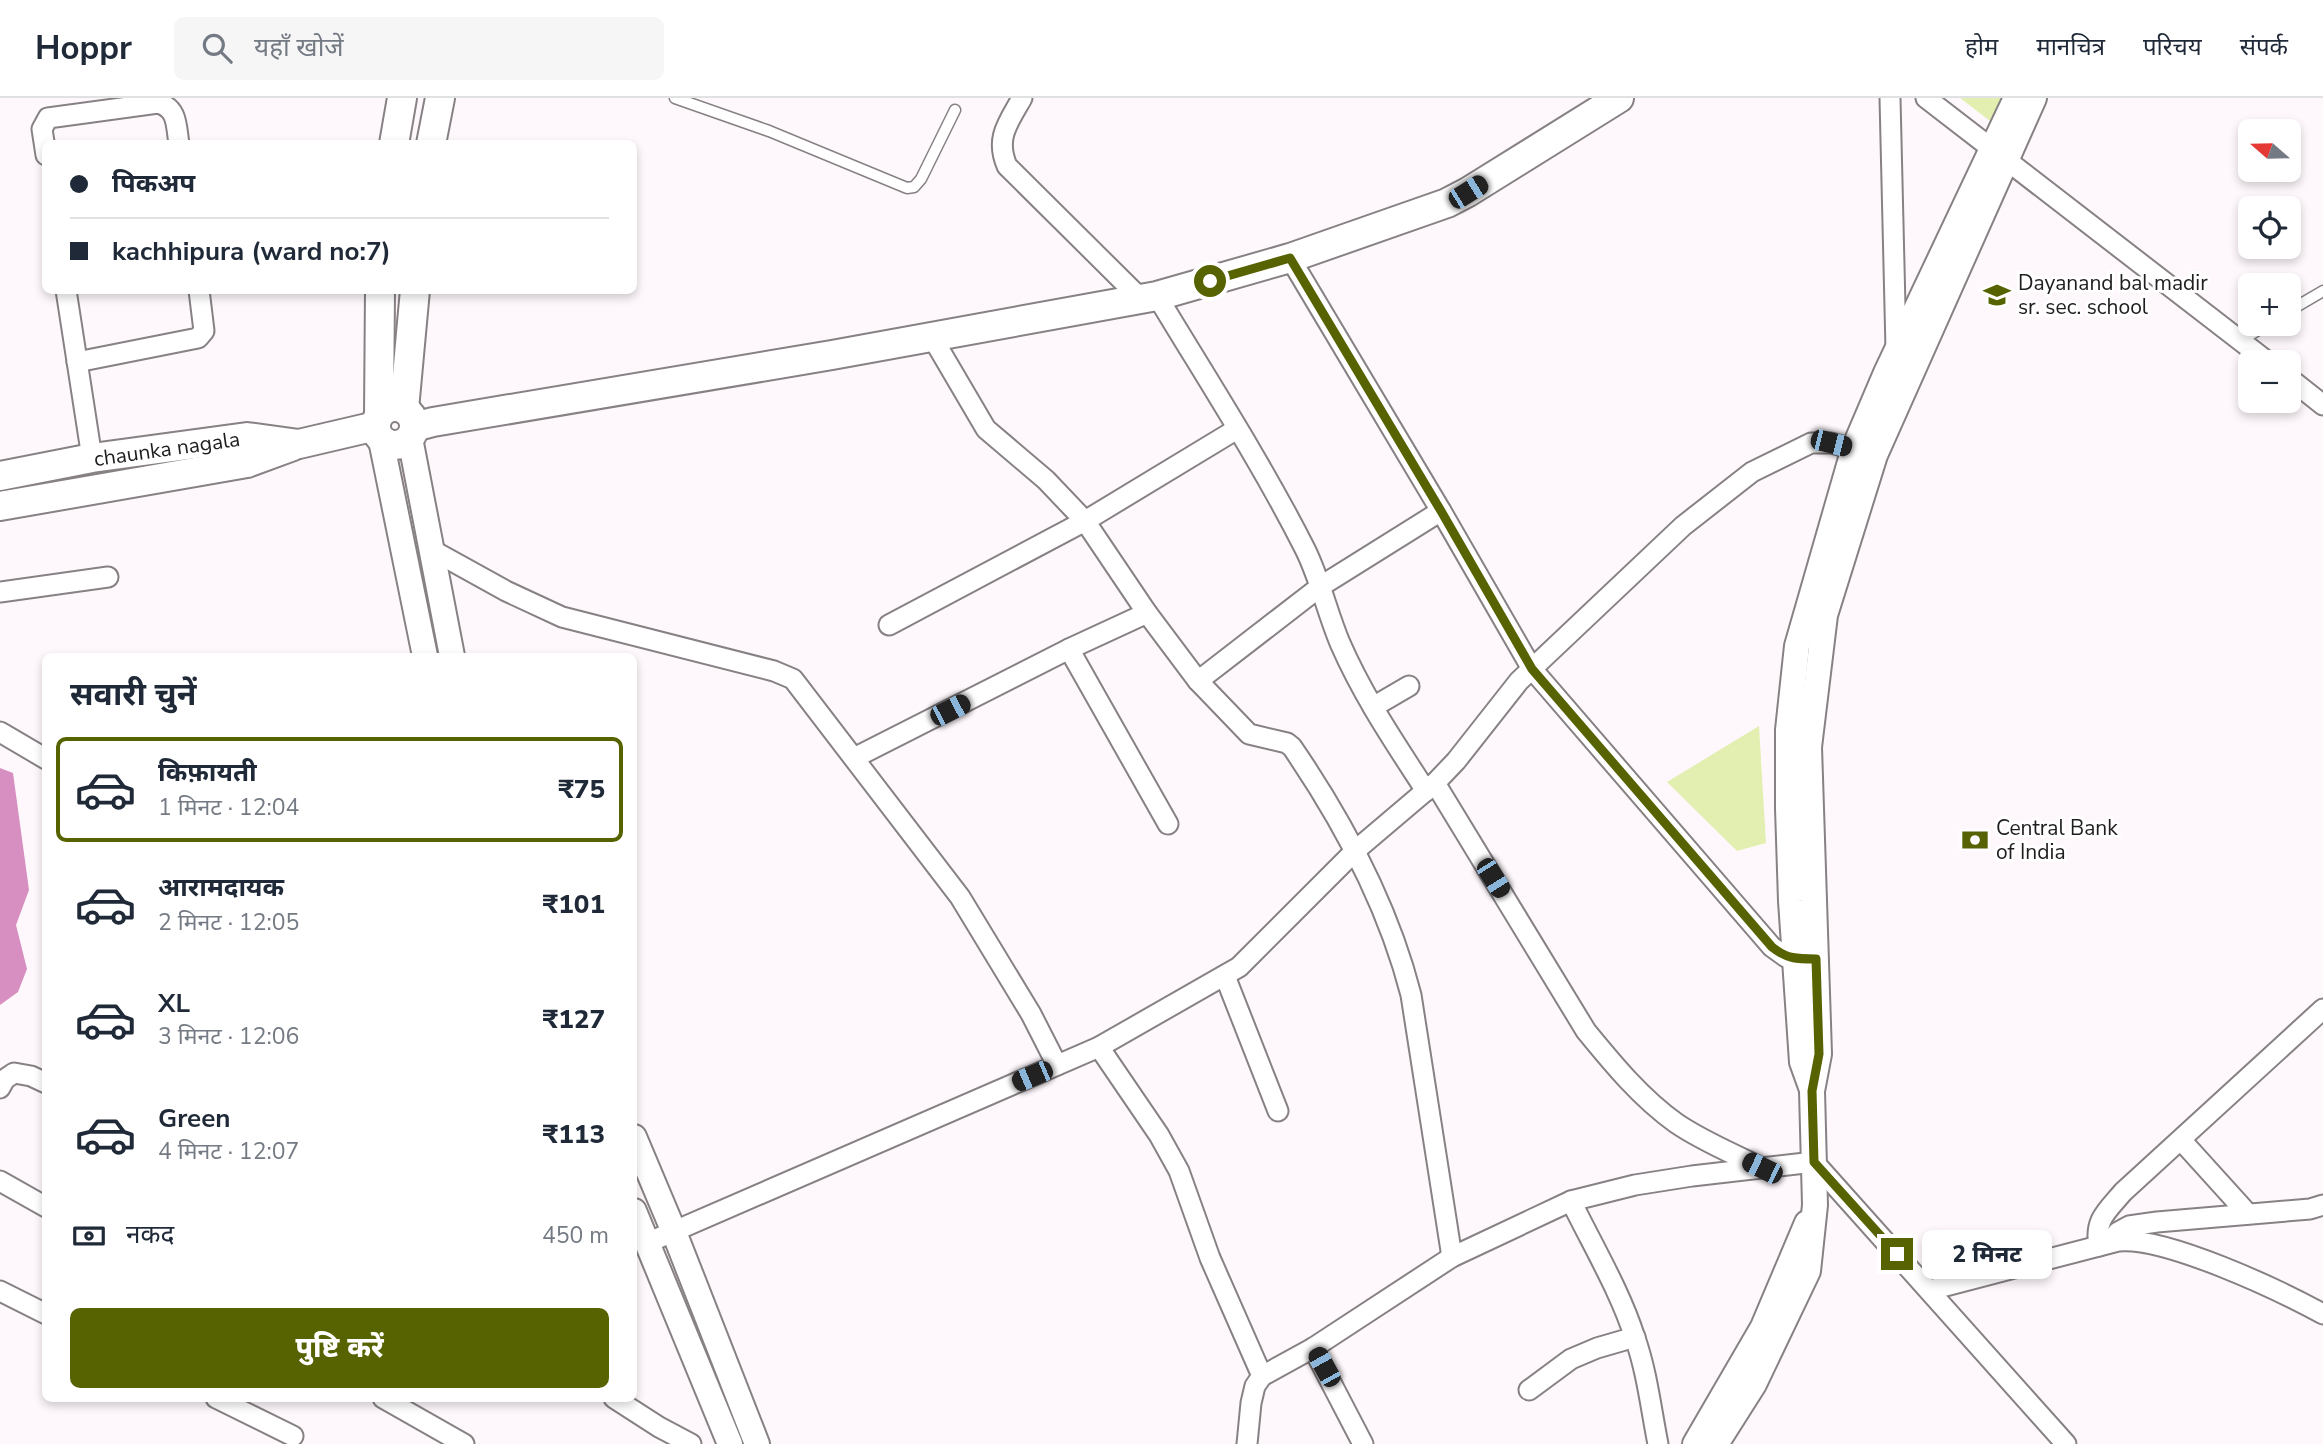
<!DOCTYPE html>
<html lang="hi">
<head>
<meta charset="utf-8">
<style>
	body { margin:0; font-family:"Nunito Sans","Noto Sans Devanagari",sans-serif; background:#f6f6f7; color:#1f2937; height:100vh; display:flex; flex-direction:column; font-size:26px; white-space:nowrap }
	* { box-sizing:border-box; margin:0 }
	p { font-size:23px; color:#747a83 }
	.icon { flex:none; width:38px; height:38px; fill:none; stroke:currentColor; stroke-width:2; stroke-linecap:round; stroke-linejoin:round }
	.map { position:relative; flex:1; overflow:hidden }
	.side { position:absolute; left:42px; top:555px; width:595px; height:749px; display:flex; flex-direction:column; background:#fff; border-radius:10px; box-shadow:0 4px 10px #0003 }
	.side>* { flex:none }
	.banner { position:absolute; left:42px; top:42px; width:595px; height:154px; border-radius:10px; box-shadow:0 4px 10px #0003; display:grid; align-content:center; height:154px; padding:0 28px; background:#fff }
	.needle { width:46px; rotate:290deg }
	.fabs { position:absolute; left:2238px; top:21px; display:grid; gap:14px }
	.fabs a { display:grid; place-items:center; width:63px; height:63px; border-radius:10px; background:#fff; box-shadow:0 4px 10px #0003; font-size:35px }
	.end { position:absolute; width:32px; height:32px; margin:-16px; border:9px solid #576200; background:#fff; box-shadow:0 0 0 4px #fff }
	.from { border-radius:50% }
	.bubble { position:absolute; height:49px; border-radius:10px; background:#fff; box-shadow:0 4px 10px #0003; font-size:23px; font-weight:800; line-height:49px; text-align:center }
	.car { position:absolute; width:21px; height:42px; margin:-21px -10px; border-radius:9px; box-shadow:0 0 5px 2px #0007; background:linear-gradient(#222 24%,#8ab4d8 0 40%,#222 0 76%,#8ab4d8 0 86%,#222 0) }
	.banner b { display:flex; align-items:center; gap:24px; height:66px; font-size:26px }
	.banner b+b { border-top:2px solid #e0e1e3 }
	.banner i { width:18px; height:18px; background:#1f2937 }
	ul { padding:0; list-style:none }
	li { display:flex; align-items:center; gap:21px; height:105px; margin:0 14px 10px; padding:0 14px; border:4px solid transparent; border-radius:10px }
	li div { flex:1 }
	li b { display:block; font-size:26px }
	li em { font-style:normal; font-weight:800 }
	li.selected { border-color:#576200 }
	li>.icon { width:63px; height:63px; stroke-width:1.5 }
	h2 { padding:0 28px; font-size:32px; line-height:84px }
	.pay { display:flex; align-items:center; gap:18px; height:77px; padding:0 28px; font-size:26px }
	.pay p { margin-inline-start:auto }
	.action { display:flex; gap:14px; margin-top:auto; padding:14px 28px }
	.action a { flex:1; height:80px; border-radius:10px; background:#576200; color:#fff; font-size:28px; font-weight:800; line-height:80px; text-align:center }
	header { display:flex; align-items:center; gap:42px; box-sizing:border-box; height:98px; padding:0 35px; background:#fff; border-bottom:2px solid #e0e1e3 }
	header strong { font-size:33px }
	nav { display:flex; gap:38px; margin-inline-start:auto; font-size:24px }
	.search { width:490px; height:63px; background:#f6f6f7; display:flex; align-items:center; gap:18px; box-sizing:border-box; padding:0 24px; border-radius:10px; color:#747a83; font-size:26px }
	.map>svg:first-child { display:block }
	.green { fill:#e3efb1 }
	.water { fill:#d78ec0 }
	.lines { fill:none; stroke-linecap:round; stroke-linejoin:round }
	.service-casing { stroke:#878184; stroke-width:13 }
	.minor-casing { stroke:#878184; stroke-width:23 }
	.tertiary-casing { stroke:#878184; stroke-width:28 }
	.secondary-casing { stroke:#878184; stroke-width:32 }
	.service { stroke:#fff; stroke-width:10 }
	.minor { stroke:#fff; stroke-width:19 }
	.tertiary { stroke:#fff; stroke-width:24 }
	.secondary { stroke:#fff; stroke-width:28 }
	.route { stroke:#576200; stroke-width:9 }
	.labels { text-anchor:middle; stroke-width:6; stroke-linejoin:round; paint-order:stroke }
	.poi-label { font-size:21px; fill:#201d1f; stroke:#fff; text-anchor:start }
	.street-label { font-size:21px; fill:#201d1f; stroke:#fff }
</style>
</head>
<body>
<header>
<strong>Hoppr</strong>
<div class="search"><svg class="icon" aria-label="search" viewBox="0 0 24 24"><circle cx="10" cy="10" r="6"/><path d="M15 15l6 6"/></svg>यहाँ खोजें</div>
<nav><a>होम</a><a>मानचित्र</a><a>परिचय</a><a>संपर्क</a></nav>
</header>
<div class="map">
<svg width="2323" height="1346" viewBox="0 0 2323 1346">
	<rect width="100%" height="100%" fill="#fef8fc"/>
	<!-- green -->
	<g class="green">
		<polygon points="1960,0 2013,0 1998,29"/>
		<polygon points="1759,628 1766,745 1737,753 1667,684"/>
	</g>
	<!-- water -->
	<polygon class="water" points="0,670 13,675 29,792 16,827 27,871 18,894 0,907"/>
	<g class="lines">
		<defs>
			<g id="service">
				<polyline points="675,0 769,33 907,90 914,89 921,81 955,12"/>
				<polyline points="2289,213 2323,193"/>
				<polyline points="2240,243 2268,226"/>
			</g>
			<g id="minor">
				<path d="M1022 0C1008 25 995 40 1007 68L1141 201"/>
				<polyline points="1890,0 1896,251"/>
				<polyline points="1926,0 2268,264"/>
				<path d="M46 57 42 31 48 20 158 5C178 10 176 28 179 46"/>
				<polyline points="1290,160 1441,413 1532,571 1772,849 1786,859 1805,861"/>
				<polyline points="66,192 92,360"/>
				<path d="M1157 198C1207 281 1261 364 1305 451 1320 481 1327 514 1340 545 1363 598 1395 645 1426 693"/>
				<path d="M932 239 986 331 1046 382 1085 423 1147 515 1198 583 1249 636 1287 645 1292 649C1344 725 1388 807 1411 897L1452 1159"/>
				<polyline points="77,264 198,240 204,233 199,192"/>
				<polyline points="2289,280 2323,307"/>
				<polyline points="432,452 506,493 562,519 774,573 793,581 960,799 1031,916 1057,967"/>
				<polyline points="0,494 108,479"/>
				<polyline points="889,527 1085,423 1237,331"/>
				<polyline points="1069,551 1147,515"/>
				<polyline points="1198,583 1321,488 1441,413"/>
				<polyline points="1373,609 1409,588"/>
				<polyline points="0,634 46,661"/>
				<polyline points="854,660 1069,551 1168,726"/>
				<path d="M1435 685 1586 933C1613 966 1641 1000 1676 1025 1702 1043 1734 1056 1762 1070"/>
				<polyline points="1225,878 1278,1013"/>
				<polyline points="1099,949 1159,1037 1179,1073 1210,1160 1262,1278"/>
				<polyline points="0,990 5,981 14,975 31,978 46,985"/>
				<polyline points="2181,1042 2248,1116"/>
				<polyline points="0,1083 46,1109"/>
				<path d="M1571 1103C1593 1148 1620 1193 1635 1240 1647 1274 1651 1311 1658 1346"/>
				<polyline points="647,1145 1099,949 1239,869 1356,752 1435,685 1456,663 1519,583 1683,428 1752,374 1811,345 1831,345 1865,354"/>
				<polyline points="2109,1145 2118,1134 2129,1128 2157,1124 2310,1111 2323,1107"/>
				<path d="M2099 1148C2094 1122 2107 1113 2123 1094L2323 911"/>
				<path d="M1930 1192 2118 1143C2165 1138 2279 1192 2323 1216"/>
				<polyline points="0,1193 46,1216"/>
				<polyline points="1313,1250 1363,1346"/>
				<polyline points="1529,1292 1571,1261 1597,1250 1635,1239"/>
				<polyline points="216,1300 293,1338"/>
				<polyline points="383,1300 464,1346"/>
				<polyline points="614,1300 659,1329 691,1346"/>
				<polyline points="1247,1346 1251,1305 1255,1288 1262,1278 1313,1250 1452,1159 1571,1103 1635,1087 1692,1078 1814,1064 2066,1346"/>
			</g>
			<g id="tertiary">
				<polyline points="410,340 452,558"/>
				<polyline points="381,342 425,558"/>
				<polyline points="1811,989 1802,964 1791,803 1788,710 1788,632 1797,548 1854,350 1886,275 2016,0"/>
				<polyline points="634,1039 674,1134 757,1346"/>
				<polyline points="634,1113 730,1346"/>
				<polyline points="1695,1346 1763,1229 1807,1125"/>
				<polyline points="1716,1346 1754,1286 1808,1173 1815,1107 1812,993 1819,956 1809,649 1825,517 1875,357 2034,0"/>
			</g>
			<g id="secondary">
				<polyline points="394,46 402,0"/>
				<polyline points="431,46 440,0"/>
				<circle cx="395" cy="328" r="19"/>
				<polyline points="404,311 415,192"/>
				<polyline points="379,317 380,192"/>
				<polyline points="414,329 433,324 832,257 1157,198 1290,160 1447,105 1468,94 1619,0"/>
				<polyline points="0,378 92,360 247,339 299,346 376,328"/>
				<polyline points="0,408 247,365 293,348"/>
			</g>
		</defs>
		<!-- service casing -->
		<use href="#service" class="service-casing"/>
		<!-- minor casing -->
		<use href="#minor" class="minor-casing"/>
		<!-- tertiary casing -->
		<use href="#tertiary" class="tertiary-casing"/>
		<!-- secondary casing -->
		<use href="#secondary" class="secondary-casing"/>
		<!-- service -->
		<use href="#service" class="service"/>
		<!-- minor -->
		<use href="#minor" class="minor"/>
		<!-- tertiary -->
		<use href="#tertiary" class="tertiary"/>
		<!-- secondary -->
		<use href="#secondary" class="secondary"/>
	</g>
	<g class="lines">
		<!-- route -->
		<path class="route" d="M1210 183 1290 160 1441 413 1532 571 1772 849C1787 861 1797 861 1816 861L1819 956 1812 993 1814 1064 1897 1156"/>
	</g>
	<!-- icons -->
	<defs>
		<symbol id="school-bare" viewBox="-9 -9 18 18"><path d="M0-5L7-2L0 1L-7-2ZM-4 1L0 2.5L4 1V4Q0 6-4 4Z" fill="#576200" stroke="#fff" stroke-width="2.5" paint-order="stroke"/></symbol>
		<symbol id="bank-bare" viewBox="-9 -9 18 18"><path d="M-6-4H6V4H-6ZM0-2.3a2.3 2.3 0 1 0 0 4.6a2.3 2.3 0 1 0 0-4.6Z" fill="#576200" stroke="#fff" stroke-width="2.5" paint-order="stroke"/></symbol>
	</defs>
	<g fill-rule="evenodd">
		<use href="#school-bare" x="1978" y="178" width="38" height="38"/>
		<use href="#bank-bare" x="1956" y="723" width="38" height="38"/>
	</g>
	<g class="labels">
		<!-- poi labels -->
		<g class="poi-label">
			<text x="2018" y="192">Dayanand bal madir<tspan x="2018" dy="24">sr. sec. school</tspan></text>
			<text x="1996" y="737">Central Bank<tspan x="1996" dy="24">of India</tspan></text>
		</g>
		<!-- street labels -->
		<g class="street-label">
			<text transform="translate(167 351) rotate(-8)" y="7">chaunka nagala</text>
		</g>
	</g>
</svg>
<div class="fabs">
<a><svg class="needle" viewBox="-14 -14 28 28"><path d="M0-13l5 13h-10z" fill="#e53935"/><path d="M0 13l5-13h-10z" fill="#747a83"/></svg></a>
<a><svg class="icon" aria-label="locate" viewBox="0 0 24 24"><circle cx="12" cy="12" r="6"/><path d="M12 2v4M12 18v4M2 12h4M18 12h4"/></svg></a>
<a>+</a>
<a>−</a>
</div>
<i class="end from" style="left:1210px;top:183px"></i>
<i class="end" style="left:1897px;top:1156px"></i>
<div class="bubble" style="left:1922px;top:1132px;width:130px">2 मिनट</div>
<i class="car" style="left:1468px;top:94px;rotate:58deg"></i>
<i class="car" style="left:1831px;top:345px;rotate:104deg"></i>
<i class="car" style="left:950px;top:612px;rotate:63deg"></i>
<i class="car" style="left:1493px;top:780px;rotate:148deg"></i>
<i class="car" style="left:1032px;top:978px;rotate:247deg"></i>
<i class="car" style="left:1762px;top:1070px;rotate:296deg"></i>
<i class="car" style="left:1324px;top:1269px;rotate:331deg"></i>
<div class="banner">
<b><i class="from"></i>पिकअप</b>
<b><i></i>kachhipura (ward no:7)</b>
</div>
<section class="side">
<h2>सवारी चुनें</h2>
<ul>
<li class="selected"><svg class="icon" aria-label="car" viewBox="0 0 24 24"><path d="M5 17H2v-5l4-1 3-4h7l3 4 3 1v5h-3M9 17h6M6 11h13"/><circle cx="7" cy="17" r="2"/><circle cx="17" cy="17" r="2"/></svg><div><b>किफ़ायती</b><p>1 मिनट · 12:04</p></div><em>₹75</em></li>
<li><svg class="icon" aria-label="car" viewBox="0 0 24 24"><path d="M5 17H2v-5l4-1 3-4h7l3 4 3 1v5h-3M9 17h6M6 11h13"/><circle cx="7" cy="17" r="2"/><circle cx="17" cy="17" r="2"/></svg><div><b>आरामदायक</b><p>2 मिनट · 12:05</p></div><em>₹101</em></li>
<li><svg class="icon" aria-label="car" viewBox="0 0 24 24"><path d="M5 17H2v-5l4-1 3-4h7l3 4 3 1v5h-3M9 17h6M6 11h13"/><circle cx="7" cy="17" r="2"/><circle cx="17" cy="17" r="2"/></svg><div><b>XL</b><p>3 मिनट · 12:06</p></div><em>₹127</em></li>
<li><svg class="icon" aria-label="car" viewBox="0 0 24 24"><path d="M5 17H2v-5l4-1 3-4h7l3 4 3 1v5h-3M9 17h6M6 11h13"/><circle cx="7" cy="17" r="2"/><circle cx="17" cy="17" r="2"/></svg><div><b>Green</b><p>4 मिनट · 12:07</p></div><em>₹113</em></li>
</ul>
<div class="pay"><svg class="icon" aria-label="cash" viewBox="0 0 24 24"><path d="M3 7h18v10H3z"/><circle cx="12" cy="12" r="2"/></svg>नकद<p>450 m</p></div>
<div class="action"><a>पुष्टि करें</a></div>
</section>
</div>
</body>
</html>
